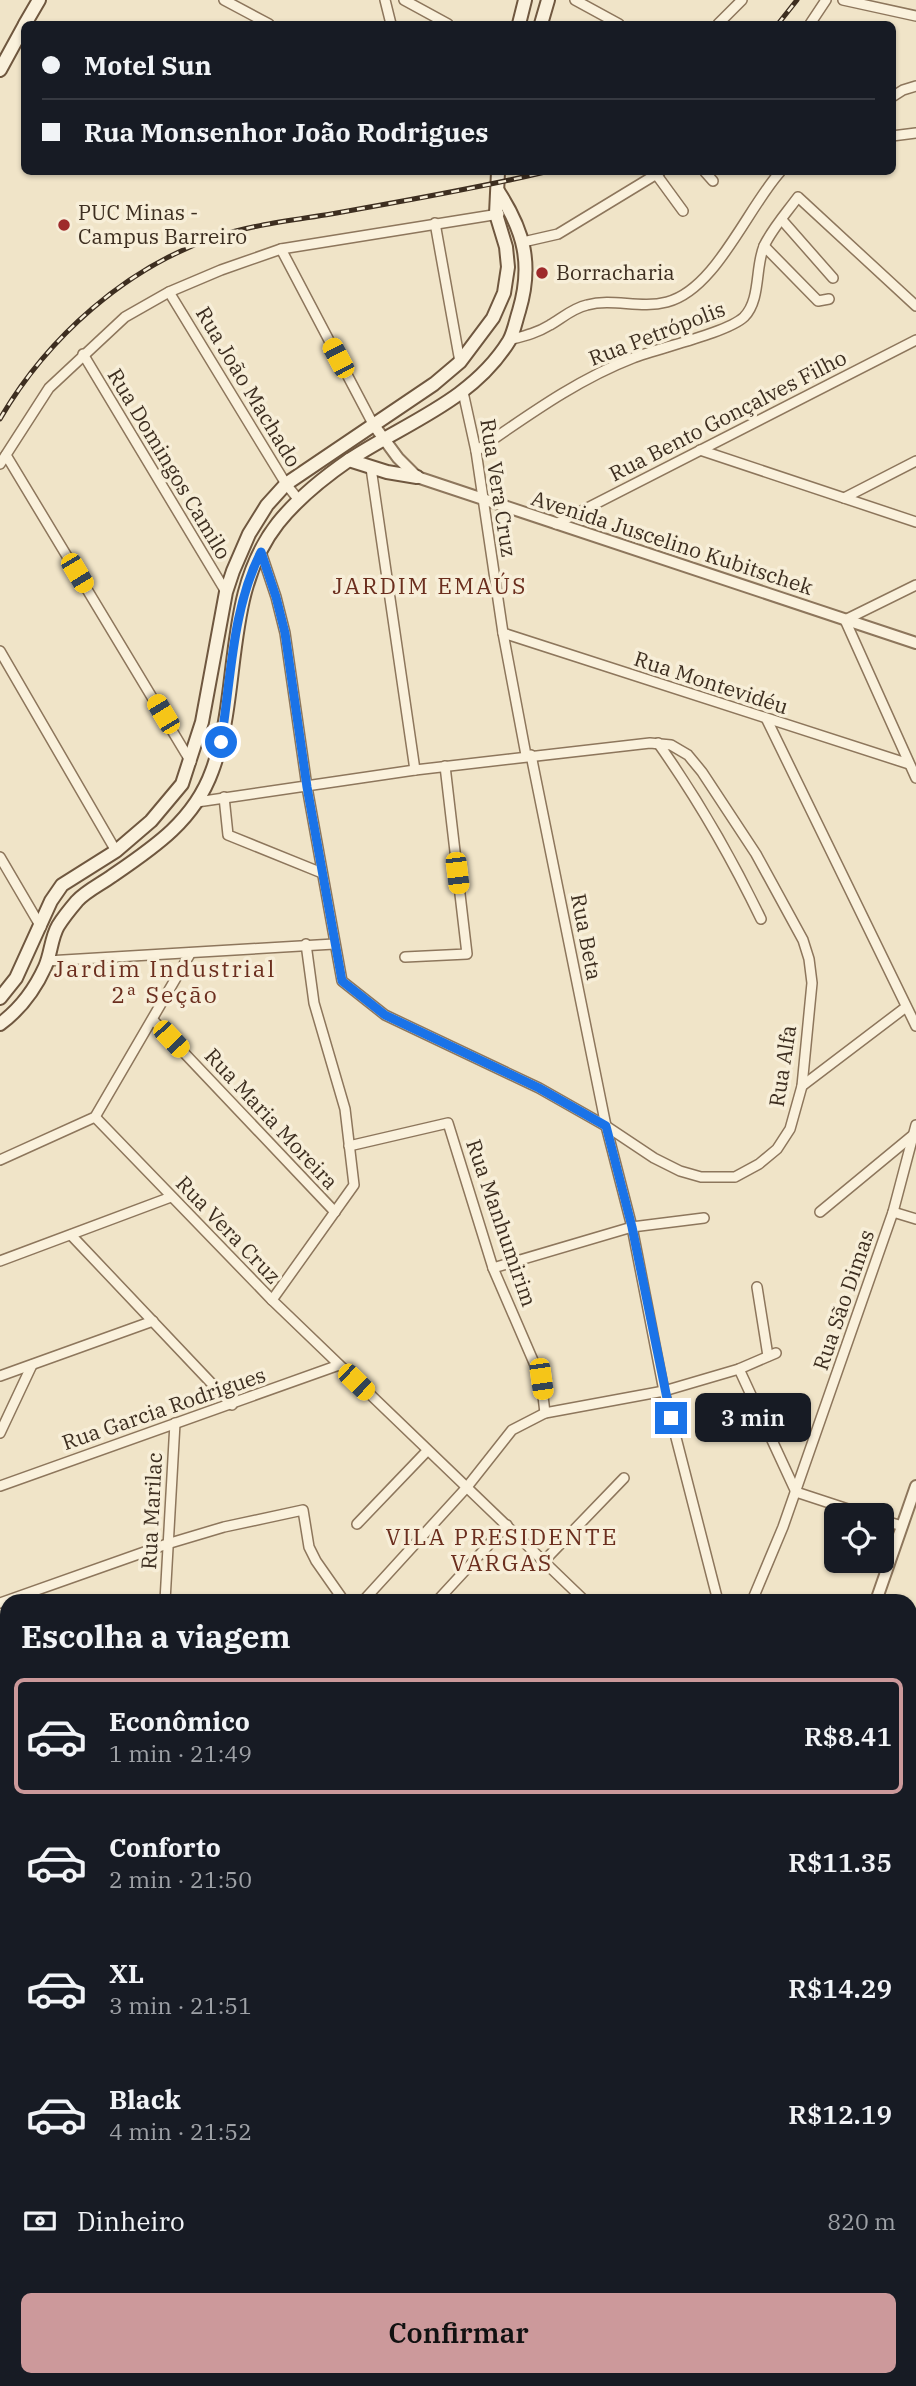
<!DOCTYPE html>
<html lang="pt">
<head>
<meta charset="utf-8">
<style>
	body { margin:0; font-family:"IBM Plex Serif",serif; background:#20242c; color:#f1f3f6; height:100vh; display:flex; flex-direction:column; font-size:26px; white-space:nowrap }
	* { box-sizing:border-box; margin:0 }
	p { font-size:23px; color:#9ea1a6 }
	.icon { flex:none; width:38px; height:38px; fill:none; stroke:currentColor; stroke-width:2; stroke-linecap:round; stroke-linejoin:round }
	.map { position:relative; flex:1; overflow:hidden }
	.panel { position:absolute; left:0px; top:1594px; width:917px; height:793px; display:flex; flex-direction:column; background:#171b24; border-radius:21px 21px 0 0; box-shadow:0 2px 5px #0004 }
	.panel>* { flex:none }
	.hud { position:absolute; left:21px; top:21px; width:875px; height:154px; border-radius:10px; box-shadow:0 2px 5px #0004; display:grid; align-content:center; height:154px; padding:0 21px; background:#171b24 }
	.controls { position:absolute; left:824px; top:1503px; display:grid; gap:14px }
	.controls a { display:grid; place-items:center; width:70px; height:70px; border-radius:10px; background:#171b24; box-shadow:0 2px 5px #0004; font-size:35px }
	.end { position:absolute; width:32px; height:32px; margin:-16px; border:9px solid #1a73e8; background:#fff; box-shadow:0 0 0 4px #fff }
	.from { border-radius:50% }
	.bubble { position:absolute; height:49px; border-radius:10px; background:#171b24; box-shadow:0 2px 5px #0004; font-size:23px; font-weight:600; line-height:49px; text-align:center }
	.car { position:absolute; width:21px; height:42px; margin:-21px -10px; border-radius:9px; box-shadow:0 0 5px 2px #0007; background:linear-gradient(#f5c518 24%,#345 0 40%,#f5c518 0 76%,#345 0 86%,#f5c518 0) }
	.hud b { display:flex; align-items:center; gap:24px; height:66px; font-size:26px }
	.hud b+b { border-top:2px solid #363941 }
	.hud i { width:18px; height:18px; background:#f1f3f6 }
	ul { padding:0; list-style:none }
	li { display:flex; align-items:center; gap:21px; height:116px; margin:0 14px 10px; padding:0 7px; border:4px solid transparent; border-radius:10px }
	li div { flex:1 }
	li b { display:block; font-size:26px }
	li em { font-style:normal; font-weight:600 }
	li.on { border-color:#cc999b }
	li>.icon { width:63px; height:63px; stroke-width:1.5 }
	h2 { padding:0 21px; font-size:32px; line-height:84px }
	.pay { display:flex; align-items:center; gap:18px; height:77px; padding:0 21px; font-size:26px }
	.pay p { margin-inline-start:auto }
	.primary-button { display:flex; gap:14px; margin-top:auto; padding:14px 21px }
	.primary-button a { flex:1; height:80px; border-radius:10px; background:#cc999b; color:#111; font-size:28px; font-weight:600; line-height:80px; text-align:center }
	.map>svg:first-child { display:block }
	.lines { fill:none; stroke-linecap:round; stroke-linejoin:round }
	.minor-casing { stroke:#8d765c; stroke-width:12 }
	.tertiary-casing { stroke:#8d765c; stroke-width:14 }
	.secondary-casing { stroke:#6f573f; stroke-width:16 }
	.minor { stroke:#faf1dc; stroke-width:9 }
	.tertiary { stroke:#faf1dc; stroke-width:10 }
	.secondary { stroke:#faf1dc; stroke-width:12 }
	.rail-casing { stroke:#3d2e20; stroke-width:5 }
	.rail { stroke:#f7eed8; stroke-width:2.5; stroke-dasharray:8; stroke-linecap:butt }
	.route { stroke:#1a73e8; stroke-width:9 }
	.poi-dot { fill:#9e2a2b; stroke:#f7eed8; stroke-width:2.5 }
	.labels { text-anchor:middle; stroke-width:7; stroke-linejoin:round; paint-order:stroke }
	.poi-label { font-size:21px; fill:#3d2e20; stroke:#f7eed8; text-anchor:start }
	.street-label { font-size:21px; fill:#3d2e20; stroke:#f7eed8 }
	.neighbourhood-label { font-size:23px; letter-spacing:2px; fill:#6b2e1e; stroke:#f7eed8 }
</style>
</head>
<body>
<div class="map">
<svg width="916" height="2386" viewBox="0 0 916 2386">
	<rect width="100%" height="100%" fill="#f0e4c8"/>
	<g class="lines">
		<defs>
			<g id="minor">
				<polyline points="224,0 269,24"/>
				<polyline points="385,0 391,24"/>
				<polyline points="404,0 448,24"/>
				<polyline points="575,0 619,24"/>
				<polyline points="843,0 916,16"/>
				<polyline points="718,24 742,0"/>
				<polyline points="810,24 826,0"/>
				<polyline points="892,97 903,90 916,86"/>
				<polyline points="892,136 916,133"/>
				<polyline points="705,172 713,181"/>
				<polyline points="656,174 683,211"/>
				<polyline points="782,220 833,278"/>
				<polyline points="435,223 460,362"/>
				<polyline points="523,242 558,234 660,172"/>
				<polyline points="764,246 818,301 829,299"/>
				<polyline points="281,249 373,424"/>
				<polyline points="169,292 286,484 298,499"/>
				<path d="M509 340C524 336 537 333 550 325 562 318 573 308 587 305 613 298 640 309 667 302 715 290 747 209 780 172"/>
				<polyline points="83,354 226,592"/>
				<polyline points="463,392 476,451 503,633 526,755"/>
				<polyline points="700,450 916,522"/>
				<path d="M476 451C526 417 576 380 633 358 658 348 727 333 744 317 761 300 755 267 764 246 772 229 787 212 798 197L916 306"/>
				<polyline points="6,455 191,762"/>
				<polyline points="0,464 49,388 125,317 169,292 221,270 281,249 499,214"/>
				<polyline points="371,468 415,770"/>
				<polyline points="844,498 916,461"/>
				<polyline points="556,524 916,340"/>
				<polyline points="916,585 845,620 916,778"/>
				<polyline points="503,633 909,764"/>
				<polyline points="0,651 116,851"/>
				<polyline points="767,720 916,1026"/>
				<path d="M658 743C697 798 732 859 761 919"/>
				<polyline points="531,755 606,1126 632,1227 664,1391 718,1601"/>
				<polyline points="224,797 228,835 322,873"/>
				<polyline points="197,802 415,770 650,743 671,745 688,755 702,772 756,854 803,940 809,959 812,983 802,1086 790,1129 777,1149 759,1164 735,1177 701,1177 680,1171 654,1158 606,1126 539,1088 385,1015 342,981 307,787 285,633 276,597 261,552"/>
				<polyline points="0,857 41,927"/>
				<polyline points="405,957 467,954 445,766"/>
				<polyline points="47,961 334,944"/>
				<polyline points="153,1020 335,1212"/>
				<polyline points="802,1086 906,1007"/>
				<polyline points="95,1117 272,1300 585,1601"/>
				<polyline points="349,1146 448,1123 493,1268 541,1379 545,1413"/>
				<polyline points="0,1160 95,1117 190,954"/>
				<polyline points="820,1212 912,1136"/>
				<polyline points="893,1212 916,1219"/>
				<polyline points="71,1235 232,1405"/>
				<polyline points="0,1261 171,1197"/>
				<polyline points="493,1268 632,1227 704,1218"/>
				<polyline points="757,1287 768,1356"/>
				<polyline points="272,1300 354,1185 345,1109 314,1003 306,944"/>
				<polyline points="739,1369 796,1492 869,1516"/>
				<polyline points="0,1376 153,1321"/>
				<polyline points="0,1433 32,1365"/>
				<polyline points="0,1486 339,1365"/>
				<polyline points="882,1520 902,1526"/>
				<polyline points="357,1524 427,1451"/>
				<polyline points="544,1561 624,1478"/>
				<polyline points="165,1601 175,1423"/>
				<polyline points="363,1601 467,1487 512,1430 545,1413 664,1391 739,1369 776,1353"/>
				<polyline points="437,1601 507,1525"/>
				<polyline points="752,1601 783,1527 893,1212 916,1125"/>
				<polyline points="0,1603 167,1544 224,1527 303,1510 309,1547 316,1561 344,1601"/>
				<polyline points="0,1681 7,1685"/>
				<polyline points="0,1778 7,1765"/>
				<polyline points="0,1803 7,1807"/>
				<polyline points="910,1862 916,1860"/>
				<polyline points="910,1922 916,1938"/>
				<polyline points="0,1926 7,1930"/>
				<polyline points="0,1940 7,1937"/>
				<polyline points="910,2044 916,2042"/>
				<polyline points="0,2056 7,2057"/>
				<polyline points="0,2156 7,2108"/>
				<polyline points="0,2286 7,2287"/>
				<polyline points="72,2386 73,2380"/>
			</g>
			<g id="tertiary">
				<polyline points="373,424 398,458 417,477 916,643"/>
				<polyline points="876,1601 916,1486"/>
				<polyline points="910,1652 916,1647"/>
				<polyline points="910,2171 916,2184"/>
				<polyline points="910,2232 916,2222"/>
				<polyline points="910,2315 916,2340"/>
				<polyline points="152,2380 155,2386"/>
				<polyline points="897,2380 898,2386"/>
				<polyline points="127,2386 134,2380"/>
				<polyline points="175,2386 198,2380"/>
			</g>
			<g id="secondary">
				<polyline points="25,24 39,0"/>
				<polyline points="519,24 525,0"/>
				<polyline points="541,24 548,0"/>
				<polyline points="0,70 24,26"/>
				<polyline points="349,460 387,472 417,477"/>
				<polyline points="0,998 16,978 51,901 62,885 116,851 151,821 182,784 202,722 226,592 233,571 249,534 267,505 286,484 434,384 460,362 493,318 504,293 508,267 506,247 496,214 498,172"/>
				<path d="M0 1024C19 1010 35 989 45 967 51 954 51 938 58 926 63 918 71 908 77 901 86 891 101 884 112 876 153 848 194 821 212 771 242 691 222 594 278 523 298 498 323 478 349 460 405 423 472 401 509 341 514 332 516 320 519 311 533 264 524 231 498 191"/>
			</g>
		</defs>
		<!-- minor casing -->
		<use href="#minor" class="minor-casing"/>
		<!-- tertiary casing -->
		<use href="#tertiary" class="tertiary-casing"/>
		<!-- secondary casing -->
		<use href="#secondary" class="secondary-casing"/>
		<!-- minor -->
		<use href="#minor" class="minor"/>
		<!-- tertiary -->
		<use href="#tertiary" class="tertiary"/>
		<!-- secondary -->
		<use href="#secondary" class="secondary"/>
		<defs>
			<g id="rail">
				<polyline points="778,24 797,0"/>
				<path d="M0 419C47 338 126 267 216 237 250 225 295 220 331 214 403 201 474 189 545 172"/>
			</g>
		</defs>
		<!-- rail casing -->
		<use href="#rail" class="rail-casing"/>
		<!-- rail -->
		<use href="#rail" class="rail"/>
	</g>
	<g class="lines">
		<!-- route -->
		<path class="route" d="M221 742C231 680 232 608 261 552L276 597 285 633 307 787 342 981 385 1015 539 1088 606 1126 632 1227 671 1418"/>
	</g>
	<!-- markers -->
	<g class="poi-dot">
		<circle cx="64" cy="225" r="7"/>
		<circle cx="542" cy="273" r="7"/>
	</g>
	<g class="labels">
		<!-- poi labels -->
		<g class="poi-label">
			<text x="78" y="220">PUC Minas -<tspan x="78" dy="24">Campus Barreiro</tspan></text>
			<text x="556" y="280">Borracharia</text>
		</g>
		<!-- street labels -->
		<g class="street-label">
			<text transform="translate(657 334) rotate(-21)" y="7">Rua Petrópolis</text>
			<text transform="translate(248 387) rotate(59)" y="7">Rua João Machado</text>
			<text transform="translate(728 416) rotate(-27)" y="7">Rua Bento Gonçalves Filho</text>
			<text transform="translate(169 464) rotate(59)" y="7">Rua Domingos Camilo</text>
			<text transform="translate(498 488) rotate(81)" y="7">Rua Vera Cruz</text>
			<text transform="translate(672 543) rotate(18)" y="7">Avenida Juscelino Kubitschek</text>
			<text transform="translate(711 683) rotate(18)" y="7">Rua Montevidéu</text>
			<text transform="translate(586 937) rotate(79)" y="7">Rua Beta</text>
			<text transform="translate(783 1066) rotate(-81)" y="7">Rua Alfa</text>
			<text transform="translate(271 1119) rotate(47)" y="7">Rua Maria Moreira</text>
			<text transform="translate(501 1223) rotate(71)" y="7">Rua Manhumirim</text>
			<text transform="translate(228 1230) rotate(46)" y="7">Rua Vera Cruz</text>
			<text transform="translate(844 1300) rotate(-71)" y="7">Rua São Dimas</text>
			<text transform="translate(164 1409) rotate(-19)" y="7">Rua Garcia Rodrigues</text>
			<text transform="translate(152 1511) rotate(-87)" y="7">Rua Marilac</text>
		</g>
		<!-- neighbourhood labels -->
		<g class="neighbourhood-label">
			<text x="430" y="594">JARDIM EMAÚS</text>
			<text x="165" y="977">Jardim Industrial<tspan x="165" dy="26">2ª Seção</tspan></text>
			<text x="502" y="1545">VILA PRESIDENTE<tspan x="502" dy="26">VARGAS</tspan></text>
		</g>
	</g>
</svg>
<div class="controls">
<a><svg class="icon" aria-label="locate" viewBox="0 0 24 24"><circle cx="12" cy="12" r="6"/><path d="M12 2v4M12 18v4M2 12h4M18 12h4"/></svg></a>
</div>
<i class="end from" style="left:221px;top:742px"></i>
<i class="end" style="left:671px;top:1418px"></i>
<div class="bubble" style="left:695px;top:1393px;width:116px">3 min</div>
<i class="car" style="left:338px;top:358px;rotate:332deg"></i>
<i class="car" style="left:77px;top:573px;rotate:149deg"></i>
<i class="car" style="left:163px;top:714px;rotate:329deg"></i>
<i class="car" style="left:457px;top:873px;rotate:173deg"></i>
<i class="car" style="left:171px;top:1039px;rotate:137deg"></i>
<i class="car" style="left:541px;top:1379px;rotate:172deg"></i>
<i class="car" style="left:356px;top:1382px;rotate:134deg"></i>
<div class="hud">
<b><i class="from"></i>Motel Sun</b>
<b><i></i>Rua Monsenhor João Rodrigues</b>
</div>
<section class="panel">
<h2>Escolha a viagem</h2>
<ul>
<li class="on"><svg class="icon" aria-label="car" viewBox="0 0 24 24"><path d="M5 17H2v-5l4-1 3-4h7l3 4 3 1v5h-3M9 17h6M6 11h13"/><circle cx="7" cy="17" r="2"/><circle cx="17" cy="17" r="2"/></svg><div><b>Econômico</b><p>1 min · 21:49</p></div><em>R$8.41</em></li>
<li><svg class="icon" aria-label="car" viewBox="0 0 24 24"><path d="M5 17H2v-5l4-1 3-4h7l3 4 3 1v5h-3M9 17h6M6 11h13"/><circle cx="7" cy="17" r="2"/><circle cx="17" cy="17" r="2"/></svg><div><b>Conforto</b><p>2 min · 21:50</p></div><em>R$11.35</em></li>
<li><svg class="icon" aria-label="car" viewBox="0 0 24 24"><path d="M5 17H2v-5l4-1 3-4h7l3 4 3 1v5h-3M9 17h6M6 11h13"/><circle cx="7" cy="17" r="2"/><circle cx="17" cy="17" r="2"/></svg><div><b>XL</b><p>3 min · 21:51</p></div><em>R$14.29</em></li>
<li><svg class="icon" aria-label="car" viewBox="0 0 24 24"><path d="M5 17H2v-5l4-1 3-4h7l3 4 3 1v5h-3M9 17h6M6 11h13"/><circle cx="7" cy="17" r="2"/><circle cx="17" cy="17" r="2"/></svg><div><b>Black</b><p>4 min · 21:52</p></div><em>R$12.19</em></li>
</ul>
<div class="pay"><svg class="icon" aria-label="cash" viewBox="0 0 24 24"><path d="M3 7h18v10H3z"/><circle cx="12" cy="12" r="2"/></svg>Dinheiro<p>820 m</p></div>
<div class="primary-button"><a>Confirmar</a></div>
</section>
</div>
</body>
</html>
